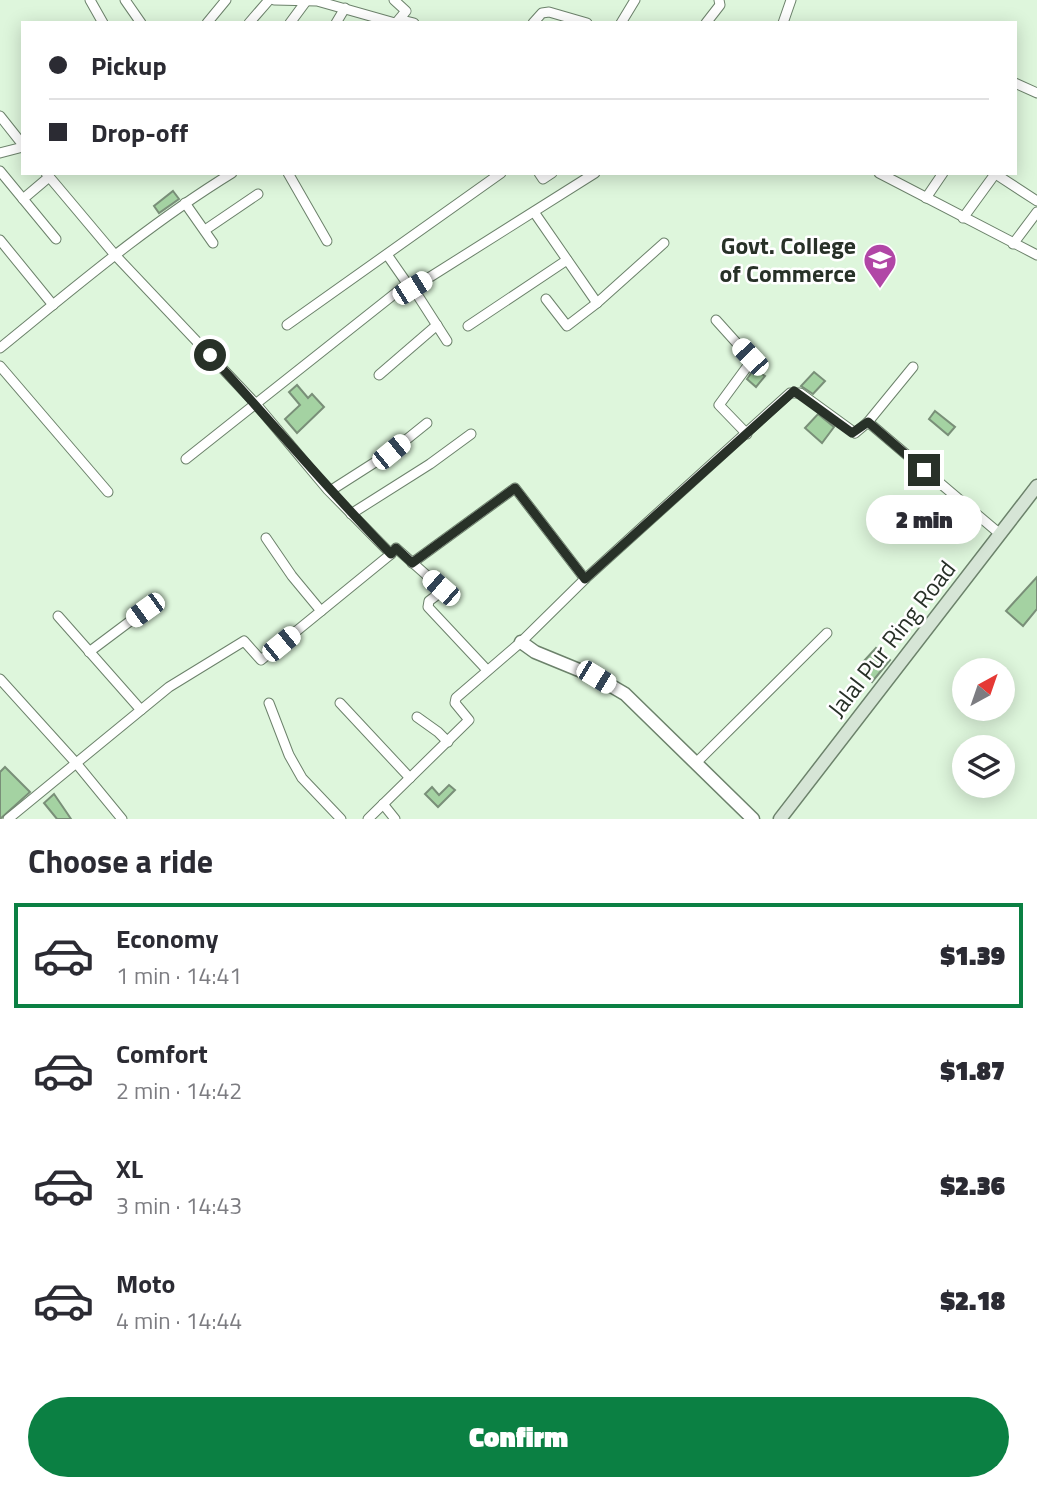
<!DOCTYPE html>
<html lang="en">
<head>
<meta charset="utf-8">
<style>
	body { margin:0; font-family:"Titillium Web",sans-serif; background:#f7f7f7; color:#2b2b33; height:100vh; display:flex; flex-direction:column; font-size:26px; white-space:nowrap }
	* { box-sizing:border-box; margin:0 }
	p { font-size:23px; color:#7c7c81 }
	.icon { flex:none; width:38px; height:38px; fill:none; stroke:currentColor; stroke-width:2; stroke-linecap:round; stroke-linejoin:round }
	.map { position:relative; height:819px; overflow:hidden }
	.details { display:flex; flex-direction:column; background:#fff; flex:1 }
	.details>* { flex:none }
	.banner { position:absolute; left:21px; top:21px; width:996px; height:154px; border-radius:0px; box-shadow:0 4px 18px #0003; display:grid; align-content:center; height:154px; padding:0 28px; background:#fff }
	.needle { width:46px; rotate:40deg }
	.fabs { position:absolute; left:952px; top:658px; display:grid; gap:14px }
	.fabs a { display:grid; place-items:center; width:63px; height:63px; border-radius:50%; background:#fff; box-shadow:0 4px 18px #0003; font-size:35px }
	.end { position:absolute; width:32px; height:32px; margin:-16px; border:9px solid #283128; background:#fff; box-shadow:0 0 0 4px #fff }
	.from { border-radius:50% }
	.bubble { position:absolute; height:49px; border-radius:24px; background:#fff; box-shadow:0 4px 18px #0003; font-size:23px; font-weight:800; line-height:49px; text-align:center }
	.car { position:absolute; width:21px; height:42px; margin:-21px -10px; border-radius:9px; box-shadow:0 0 5px 2px #0007; background:linear-gradient(#fff 24%,#345 0 40%,#fff 0 76%,#345 0 86%,#fff 0) }
	.banner b { display:flex; align-items:center; gap:24px; height:66px; font-size:26px }
	.banner b+b { border-top:2px solid #e1e1e2 }
	.banner i { width:18px; height:18px; background:#2b2b33 }
	ul { padding:0; list-style:none }
	li { display:flex; align-items:center; gap:21px; height:105px; margin:0 14px 10px; padding:0 14px; border:4px solid transparent; border-radius:0px }
	li div { flex:1 }
	li b { display:block; font-size:26px }
	li em { font-style:normal; font-weight:800 }
	li.active { border-color:#0b8043 }
	li>.icon { width:63px; height:63px; stroke-width:1.5 }
	h2 { padding:0 28px; font-size:32px; line-height:84px }
	.primary-button { display:flex; gap:14px; margin-top:auto; padding:14px 28px }
	.primary-button a { flex:1; height:80px; border-radius:42px; background:#0b8043; color:#fff; font-size:28px; font-weight:800; line-height:80px; text-align:center }
	.map>svg:first-child { display:block }
	.building { fill:#a4d2a2; stroke:#798f78; stroke-width:2 }
	.lines { fill:none; stroke-linecap:round; stroke-linejoin:round }
	.minor-casing { stroke:#6c826b; stroke-width:11 }
	.tertiary-casing { stroke:#6c826b; stroke-width:15 }
	.secondary-casing { stroke:#6c826b; stroke-width:15 }
	.minor { stroke:#fff; stroke-width:9 }
	.tertiary { stroke:#fff; stroke-width:12 }
	.secondary { stroke:#d6e5d6; stroke-width:12 }
	.route { stroke:#283128; stroke-width:9 }
	.labels { text-anchor:middle; stroke-width:5; stroke-linejoin:round; paint-order:stroke }
	.poi-label { font-size:24px; font-weight:bold; fill:#283128; stroke:#fff; text-anchor:end }
	.street-label { font-size:24px; fill:#283128; stroke:#fff }
</style>
</head>
<body>
<div class="map">
<svg width="1037" height="819" viewBox="0 0 1037 819">
	<rect width="100%" height="100%" fill="#def6dc"/>
	<!-- building -->
	<g class="building">
		<polygon points="173,191 179,199 159,213 154,206"/>
		<polygon points="754,369 765,376 756,387 747,379"/>
		<polygon points="814,372 825,381 813,394 801,386"/>
		<polygon points="297,385 308,398 312,394 324,407 297,433 285,419 300,405 289,392"/>
		<polygon points="935,411 955,427 948,435 929,419"/>
		<polygon points="818,414 834,427 822,443 805,428"/>
		<polygon points="1037,577 1037,609 1023,626 1006,611"/>
		<polygon points="876,648 890,660 872,682 863,674 869,668 862,663"/>
		<polygon points="5,767 30,792 0,819 0,772"/>
		<polygon points="449,785 455,790 438,807 425,794 432,787 439,795"/>
		<polygon points="54,794 67,813 71,819 57,819 44,803"/>
	</g>
	<g class="lines">
		<defs>
			<g id="minor">
				<polyline points="90,0 103,23"/>
				<polyline points="125,0 141,23"/>
				<polyline points="274,0 317,1 395,23"/>
				<polyline points="394,0 406,11 396,23"/>
				<polyline points="207,23 226,0"/>
				<polyline points="249,23 269,0"/>
				<polyline points="290,23 307,0"/>
				<polyline points="336,23 345,8"/>
				<polyline points="398,23 406,21 414,23"/>
				<polyline points="533,23 542,13 549,12 587,23"/>
				<polyline points="621,23 635,0"/>
				<polyline points="706,23 720,5 719,0"/>
				<polyline points="783,23 791,0"/>
				<polyline points="1015,83 1037,93"/>
				<polyline points="0,116 23,145"/>
				<polyline points="0,153 23,147"/>
				<polyline points="0,171 56,239"/>
				<polyline points="46,173 115,255 256,404 328,490 391,554 396,548 441,588 441,592 429,601 428,607 487,670"/>
				<polyline points="288,173 327,241"/>
				<polyline points="539,173 543,179 552,173"/>
				<polyline points="879,173 1037,255"/>
				<polyline points="994,173 1037,201"/>
				<polyline points="926,198 943,173"/>
				<polyline points="23,199 49,177"/>
				<polyline points="185,203 213,243"/>
				<polyline points="534,212 597,303"/>
				<polyline points="963,218 995,174"/>
				<polyline points="205,230 258,194"/>
				<polyline points="0,240 53,305"/>
				<polyline points="1013,244 1037,212"/>
				<polyline points="388,256 411,289 595,173"/>
				<polyline points="413,288 447,341"/>
				<polyline points="546,299 567,326 597,303 664,243"/>
				<polyline points="716,320 752,360 719,405 747,434"/>
				<polyline points="287,325 501,173"/>
				<polyline points="468,326 567,260"/>
				<path d="M0 348C75 287 149 224 232 173"/>
				<polyline points="0,366 108,492"/>
				<polyline points="379,375 437,325"/>
				<polyline points="868,422 1000,534"/>
				<polyline points="186,459 407,284"/>
				<polyline points="330,491 391,452 427,423"/>
				<polyline points="351,514 430,464 471,434"/>
				<polyline points="266,538 292,576 321,611"/>
				<polyline points="412,563 515,488 585,579"/>
				<polyline points="58,616 141,710"/>
				<polyline points="89,652 145,610"/>
				<polyline points="0,679 76,763 122,819"/>
				<polyline points="269,703 289,755 302,778 341,819"/>
				<polyline points="340,703 410,778"/>
				<polyline points="417,717 438,732 448,742"/>
				<polyline points="697,762 827,633"/>
				<polyline points="383,804 395,819"/>
				<polyline points="8,819 169,687 244,641 261,660 391,554"/>
				<polyline points="368,819 469,720 455,703 456,698 521,642 585,579 790,393 800,393 855,433 868,422 913,367"/>
			</g>
			<polyline id="tertiary" points="521,642 535,652 596,677 625,694 753,819"/>
			<polyline id="secondary" points="780,819 1037,486"/>
		</defs>
		<!-- minor casing -->
		<use href="#minor" class="minor-casing"/>
		<!-- tertiary casing -->
		<use href="#tertiary" class="tertiary-casing"/>
		<!-- secondary casing -->
		<use href="#secondary" class="secondary-casing"/>
		<!-- minor -->
		<use href="#minor" class="minor"/>
		<!-- tertiary -->
		<use href="#tertiary" class="tertiary"/>
		<!-- secondary -->
		<use href="#secondary" class="secondary"/>
	</g>
	<g class="lines">
		<!-- route -->
		<path class="route" d="M210 355C271 421 328 490 391 554L396 548 412 563 515 488 585 579 794 391 852 433 868 422 924 470"/>
	</g>
	<!-- icons -->
	<defs>
		<symbol id="university-pin" viewBox="-11 -11 22 30"><path d="M0 17L-7.5 6A9.5 9.5 0 1 1 7.5 6Z" fill="#b146a6" stroke="#fff"/><path d="M0-5L7-2L0 1L-7-2ZM-4 1L0 2.5L4 1V4Q0 6-4 4Z" fill="#fff"/></symbol>
	</defs>
	<g fill-rule="evenodd">
		<use href="#university-pin" x="861" y="241" width="38" height="52"/>
	</g>
	<g class="labels">
		<!-- poi labels -->
		<g class="poi-label">
			<text x="856" y="254">Govt. College<tspan x="856" dy="28">of Commerce</tspan></text>
		</g>
		<!-- street labels -->
		<g class="street-label">
			<text transform="translate(892 639) rotate(-52)" y="8">Jalal Pur Ring Road</text>
		</g>
	</g>
</svg>
<div class="fabs">
<a><svg class="needle" viewBox="-14 -14 28 28"><path d="M0-13l5 13h-10z" fill="#e53935"/><path d="M0 13l5-13h-10z" fill="#7c7c81"/></svg></a>
<a><svg class="icon" aria-label="layers" viewBox="0 0 24 24"><path d="M12 4l9 5-9 5-9-5zM3 14l9 5 9-5"/></svg></a>
</div>
<i class="end from" style="left:210px;top:355px"></i>
<i class="end" style="left:924px;top:470px"></i>
<div class="bubble" style="left:866px;top:495px;width:116px">2 min</div>
<i class="car" style="left:412px;top:288px;rotate:58deg"></i>
<i class="car" style="left:750px;top:357px;rotate:317deg"></i>
<i class="car" style="left:391px;top:452px;rotate:51deg"></i>
<i class="car" style="left:441px;top:588px;rotate:311deg"></i>
<i class="car" style="left:145px;top:610px;rotate:234deg"></i>
<i class="car" style="left:281px;top:644px;rotate:51deg"></i>
<i class="car" style="left:596px;top:677px;rotate:121deg"></i>
<div class="banner">
<b><i class="from"></i>Pickup</b>
<b><i></i>Drop-off</b>
</div>
</div>
<section class="details">
<h2>Choose a ride</h2>
<ul>
<li class="active"><svg class="icon" aria-label="car" viewBox="0 0 24 24"><path d="M5 17H2v-5l4-1 3-4h7l3 4 3 1v5h-3M9 17h6M6 11h13"/><circle cx="7" cy="17" r="2"/><circle cx="17" cy="17" r="2"/></svg><div><b>Economy</b><p>1 min · 14:41</p></div><em>$1.39</em></li>
<li><svg class="icon" aria-label="car" viewBox="0 0 24 24"><path d="M5 17H2v-5l4-1 3-4h7l3 4 3 1v5h-3M9 17h6M6 11h13"/><circle cx="7" cy="17" r="2"/><circle cx="17" cy="17" r="2"/></svg><div><b>Comfort</b><p>2 min · 14:42</p></div><em>$1.87</em></li>
<li><svg class="icon" aria-label="car" viewBox="0 0 24 24"><path d="M5 17H2v-5l4-1 3-4h7l3 4 3 1v5h-3M9 17h6M6 11h13"/><circle cx="7" cy="17" r="2"/><circle cx="17" cy="17" r="2"/></svg><div><b>XL</b><p>3 min · 14:43</p></div><em>$2.36</em></li>
<li><svg class="icon" aria-label="car" viewBox="0 0 24 24"><path d="M5 17H2v-5l4-1 3-4h7l3 4 3 1v5h-3M9 17h6M6 11h13"/><circle cx="7" cy="17" r="2"/><circle cx="17" cy="17" r="2"/></svg><div><b>Moto</b><p>4 min · 14:44</p></div><em>$2.18</em></li>
</ul>
<div class="primary-button"><a>Confirm</a></div>
</section>
</body>
</html>
